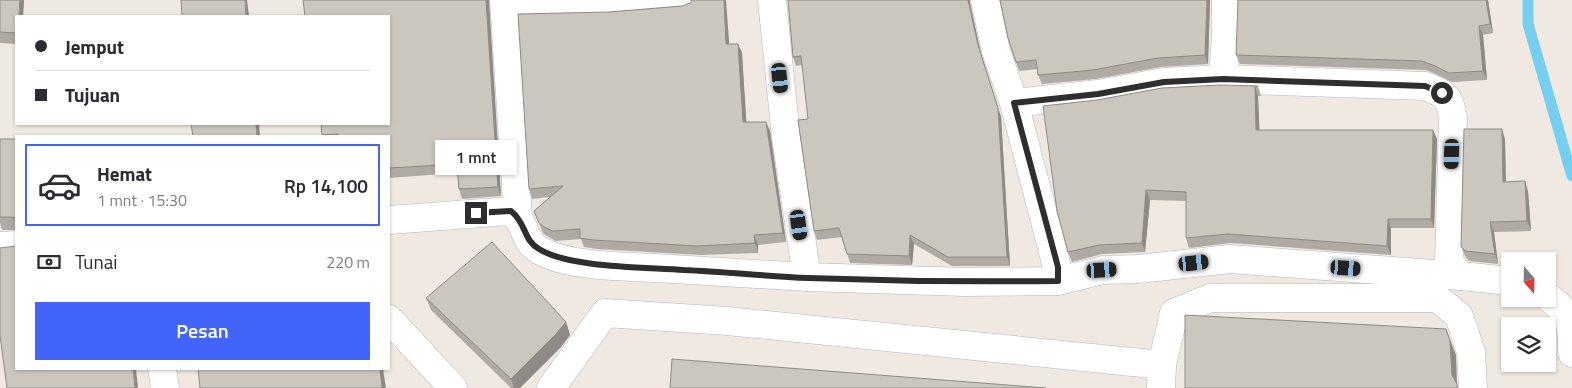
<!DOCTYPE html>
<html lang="id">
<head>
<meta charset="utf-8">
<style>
	body { margin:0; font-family:"Titillium Web",sans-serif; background:#f7f7f7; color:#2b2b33; height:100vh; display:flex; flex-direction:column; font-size:19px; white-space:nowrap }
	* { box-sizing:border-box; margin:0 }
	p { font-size:16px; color:#7c7c81 }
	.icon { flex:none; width:28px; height:28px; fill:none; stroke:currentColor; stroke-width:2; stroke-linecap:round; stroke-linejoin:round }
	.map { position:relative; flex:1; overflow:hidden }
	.sheet { position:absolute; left:15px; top:135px; width:375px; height:235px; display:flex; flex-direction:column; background:#fff; border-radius:0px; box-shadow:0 1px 4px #0004 }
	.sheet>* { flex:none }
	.hud { position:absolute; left:15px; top:15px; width:375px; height:110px; border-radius:0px; box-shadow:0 1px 4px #0004; display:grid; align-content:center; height:110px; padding:0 20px; background:#fff }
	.needle { width:32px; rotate:160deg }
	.fabs { position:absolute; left:1501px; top:252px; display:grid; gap:10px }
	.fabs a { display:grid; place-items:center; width:55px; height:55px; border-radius:0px; background:#fff; box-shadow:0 1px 4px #0004; font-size:25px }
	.end { position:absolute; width:22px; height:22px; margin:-11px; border:6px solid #2e2e2e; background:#fff; box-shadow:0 0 0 2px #fff }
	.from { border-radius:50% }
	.bubble { position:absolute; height:35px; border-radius:0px; background:#fff; box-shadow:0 1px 4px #0004; font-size:16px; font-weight:600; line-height:35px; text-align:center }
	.car { position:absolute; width:15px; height:30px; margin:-15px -8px; border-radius:6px; box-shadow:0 0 4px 1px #0007; background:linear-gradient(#222 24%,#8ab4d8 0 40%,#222 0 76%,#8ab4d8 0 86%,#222 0) }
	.hud b { display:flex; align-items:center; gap:18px; height:48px; font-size:19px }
	.hud b+b { border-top:1px solid #e1e1e2 }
	.hud i { width:12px; height:12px; background:#2b2b33 }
	ul { padding:9px 0 0; list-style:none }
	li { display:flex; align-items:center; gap:15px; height:82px; margin:0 10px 8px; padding:0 10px; border:2px solid transparent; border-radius:0px }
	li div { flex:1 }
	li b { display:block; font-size:19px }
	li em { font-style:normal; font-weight:600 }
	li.selected { border-color:#4264fb }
	li>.icon { width:45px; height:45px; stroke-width:1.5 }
	.pay { display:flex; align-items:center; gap:12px; height:55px; padding:0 20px; font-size:19px }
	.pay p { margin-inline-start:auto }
	.primary-button { display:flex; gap:10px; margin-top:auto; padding:10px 20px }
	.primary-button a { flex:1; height:58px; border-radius:0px; background:#4264fb; color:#fff; font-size:20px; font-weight:600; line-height:58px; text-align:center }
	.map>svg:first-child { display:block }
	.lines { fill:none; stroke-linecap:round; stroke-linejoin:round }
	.stream { stroke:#75cff0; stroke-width:11 }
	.minor-casing { stroke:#b4b7c1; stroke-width:29 }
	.minor { stroke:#fff; stroke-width:28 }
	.wall { fill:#afaba4 }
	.shaded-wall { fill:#8e8b86 }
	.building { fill:#cbc7bf; stroke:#8e8b86 }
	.route { stroke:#2e2e2e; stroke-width:6 }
</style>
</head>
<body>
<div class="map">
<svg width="1572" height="388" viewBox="0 0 1572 388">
	<rect width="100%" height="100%" fill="#efe9e1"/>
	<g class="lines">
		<!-- stream -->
		<polyline class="stream" points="1528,0 1528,24 1572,176"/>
		<defs>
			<g id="minor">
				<polyline points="504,0 518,217"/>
				<polyline points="505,8 612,6 684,0"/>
				<polyline points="1223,79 1226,34 1226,0"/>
				<path d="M1014 103 1098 94 1164 82 1223 79 1425 86C1445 94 1450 96 1453 118L1449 262 1461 276 1510 281"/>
				<path d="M389 220 511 211C527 224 523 241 539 250 568 267 621 266 655 268 705 271 756 274 807 277L786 137 772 0"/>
				<polyline points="0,246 16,245"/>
				<polyline points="807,277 965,282 1058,281 1057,267 1014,103 996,51 985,0"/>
				<polyline points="1058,281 1103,270 1138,269 1230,259 1461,276"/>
				<path d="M1548 297C1572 314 1572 325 1572 353"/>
				<polyline points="389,319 453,388"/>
				<polyline points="162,369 165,388"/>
				<polyline points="551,388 605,313 727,321 1162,365"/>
				<polyline points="1161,388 1162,365 1174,313 1210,298 1437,298 1459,316 1471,352 1473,388"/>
			</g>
		</defs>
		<!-- minor casing -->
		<use href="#minor" class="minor-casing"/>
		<!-- minor -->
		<use href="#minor" class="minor"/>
	</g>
	<!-- wall -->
	<g class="wall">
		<polygon points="0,0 24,0 23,16 16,16 16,44 0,43"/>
		<polygon points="788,0 970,0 970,3 981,54 1001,117 1010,266 952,266 914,244 912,265 850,263 842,237 817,240 814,231 808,119 802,65 796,66 793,57"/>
		<polygon points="1000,0 1210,0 1208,64 1161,67 1096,79 1042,84 1038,75 1038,69 1019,71 1008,38"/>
		<polygon points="1238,0 1488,0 1493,33 1483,35 1487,80 1452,82 1438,75 1426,70 1240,64 1236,55"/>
		<polygon points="488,1 501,196 462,199 459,189 457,173 389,178 389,136 323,136 322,135"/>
		<polygon points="690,3 729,44 738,44 742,53 746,122 766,122 770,131 786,242 758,245 758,253 701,255 597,249 584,247 581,239 556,241 547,236 543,233 534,211 550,197 532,199 529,189 609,12 682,6"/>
		<polygon points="1258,86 1261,96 1258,96 1259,130 1437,139 1434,228 1391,228 1391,255 1231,243 1189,248 1186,238 1186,201 1150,200 1145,252 1102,254 1072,262 1068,252 1043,106"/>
		<polygon points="0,139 16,139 16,230 2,230 0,223"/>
		<polygon points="1505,139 1506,182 1528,191 1531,231 1494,232 1498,264 1469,261 1465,256 1461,246"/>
		<polygon points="426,298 566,322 570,335 561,347 520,388 511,388 431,310"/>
	</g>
	<!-- shaded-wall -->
	<g class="shaded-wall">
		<polygon points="20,0 24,0 23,16 19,16"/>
		<polygon points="245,0 247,0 249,16 246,16"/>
		<polygon points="486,0 489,0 501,196 498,187"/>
		<polygon points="724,0 726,0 730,54 726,44"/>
		<polygon points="968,0 970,0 970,3 981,54 1001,117 1010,266 1007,257 978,45"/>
		<polygon points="1207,0 1210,0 1208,64 1205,55"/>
		<polygon points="1486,0 1488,0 1493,33 1490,24"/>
		<polygon points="1479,26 1483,35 1487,80 1483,71"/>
		<polygon points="738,44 742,53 747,132 743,122"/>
		<polygon points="1255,87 1258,96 1260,140 1256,130"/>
		<polygon points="766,122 770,131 786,242 783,233"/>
		<polygon points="256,124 259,124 260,136 257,136"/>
		<polygon points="1502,129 1505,139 1506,192 1503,182"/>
		<polygon points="1433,130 1437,139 1434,228 1431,219"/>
		<polygon points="1525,181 1528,191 1531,231 1527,221"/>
		<polygon points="1146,190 1150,200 1145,252 1142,243"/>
		<polygon points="1388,219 1391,228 1391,255 1387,246"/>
		<polygon points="1490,222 1494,232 1498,264 1495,254"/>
		<polygon points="754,235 758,245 758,253 755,243"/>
		<polygon points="910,235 914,244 912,265 909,256"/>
		<polygon points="566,322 570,335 561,347 520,388 514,388 511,379"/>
		<polygon points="1446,329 1456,355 1457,385 1458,388 1457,388 1452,375"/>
		<polygon points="133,369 136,369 138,388 135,388"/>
		<polygon points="380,369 383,369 386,388 382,388"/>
	</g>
	<!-- building -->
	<g class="building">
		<polygon points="0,0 20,0 19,16 16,16 16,33 0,32"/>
		<polygon points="181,0 245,0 246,16 182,16"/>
		<polygon points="303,0 486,0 498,187 459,189 457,164 389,168 389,136 338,136 338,134 322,135 321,124 389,124 389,16 305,16"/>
		<polygon points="692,0 724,0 726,44 738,44 743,122 766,122 783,233 754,235 755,243 698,246 593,240 580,238 580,229 553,231 544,227 539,223 534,211 563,186 529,189 518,14 609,12 682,6 690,3"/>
		<polygon points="788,0 968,0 978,45 998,108 1007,257 948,257 910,235 909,256 847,254 839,228 814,231 798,120 808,119 801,56 793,57"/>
		<polygon points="1000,0 1207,0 1205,55 1158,58 1093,70 1038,75 1036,60 1016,62 1008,38"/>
		<polygon points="1238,0 1486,0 1490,24 1479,26 1483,71 1449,73 1435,66 1422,61 1236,55"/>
		<polygon points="1220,85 1258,86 1255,87 1256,130 1433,130 1431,219 1388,219 1387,246 1228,234 1186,238 1186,192 1146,190 1142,243 1099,245 1068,252 1057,211 1043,106 1097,100 1162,88"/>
		<polygon points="191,124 256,124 257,136 193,136"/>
		<polygon points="1464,129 1502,129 1503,182 1525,181 1527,221 1490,222 1495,254 1465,251 1461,246"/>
		<polygon points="0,139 16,139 16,218 10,217 0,217"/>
		<polygon points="492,242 566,322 556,334 511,379 426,298"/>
		<polygon points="16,246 16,369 133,369 135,388 7,388 0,335 0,248"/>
		<polygon points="1185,315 1446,329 1450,341 1452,375 1457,384 1457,388 1185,388"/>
		<polygon points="672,359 1046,388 670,388"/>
		<polygon points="198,369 380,369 382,388 200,388"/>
	</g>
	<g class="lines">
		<!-- route -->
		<path class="route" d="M476 213 511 211C527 224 523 240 539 249 570 268 645 267 684 270 725 272 767 276 808 278 891 281 974 282 1058 281V267L1014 103 1098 94 1164 82 1223 79 1425 86 1442 93"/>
	</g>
</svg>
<div class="fabs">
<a><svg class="needle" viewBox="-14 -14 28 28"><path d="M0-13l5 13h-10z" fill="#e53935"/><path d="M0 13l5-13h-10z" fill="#7c7c81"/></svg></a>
<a><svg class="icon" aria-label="layers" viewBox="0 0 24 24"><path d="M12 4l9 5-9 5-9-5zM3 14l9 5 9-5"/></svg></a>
</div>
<i class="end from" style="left:1442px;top:93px"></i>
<i class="end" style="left:476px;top:213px"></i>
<div class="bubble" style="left:435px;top:140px;width:82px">1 mnt</div>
<i class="car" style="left:780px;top:78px;rotate:174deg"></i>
<i class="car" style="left:1452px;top:154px;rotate:182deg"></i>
<i class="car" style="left:799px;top:225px;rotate:172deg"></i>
<i class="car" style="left:1194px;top:263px;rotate:84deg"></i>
<i class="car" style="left:1346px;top:268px;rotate:94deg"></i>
<i class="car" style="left:1102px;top:270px;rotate:87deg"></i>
<div class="hud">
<b><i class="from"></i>Jemput</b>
<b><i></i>Tujuan</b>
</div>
<section class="sheet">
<ul>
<li class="selected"><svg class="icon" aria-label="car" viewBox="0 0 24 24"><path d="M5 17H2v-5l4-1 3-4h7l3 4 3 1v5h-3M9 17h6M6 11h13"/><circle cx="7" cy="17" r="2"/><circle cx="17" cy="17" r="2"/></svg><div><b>Hemat</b><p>1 mnt · 15:30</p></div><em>Rp 14,100</em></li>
</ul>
<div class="pay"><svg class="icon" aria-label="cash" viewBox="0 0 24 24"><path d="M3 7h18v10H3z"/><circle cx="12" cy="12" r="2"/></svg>Tunai<p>220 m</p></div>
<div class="primary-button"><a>Pesan</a></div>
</section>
</div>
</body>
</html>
